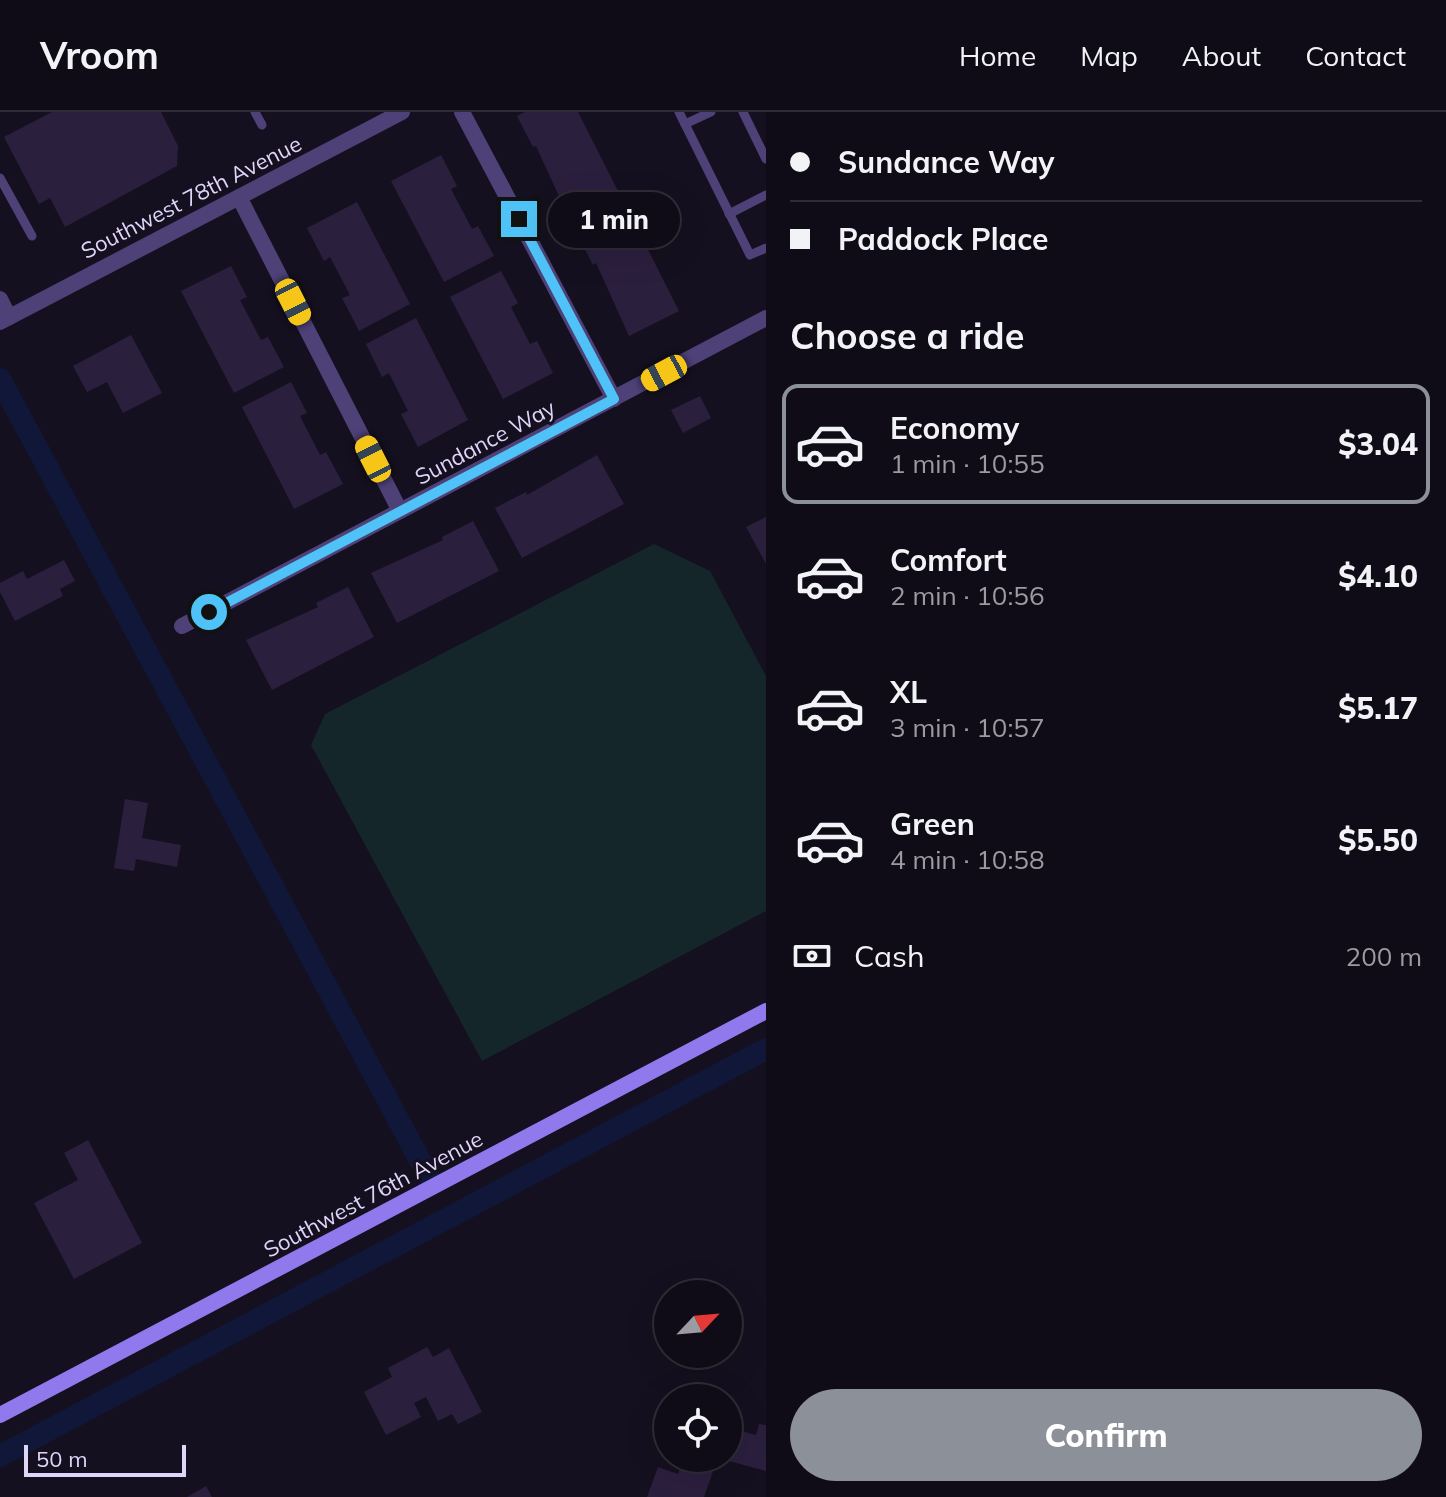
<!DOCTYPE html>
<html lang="en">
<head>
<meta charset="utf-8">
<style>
	body { margin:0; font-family:Mulish,sans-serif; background:#1e1a24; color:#f1f3f6; height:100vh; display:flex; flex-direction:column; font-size:30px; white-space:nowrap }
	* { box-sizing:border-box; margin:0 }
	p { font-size:26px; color:#9c9ba1 }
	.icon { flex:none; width:44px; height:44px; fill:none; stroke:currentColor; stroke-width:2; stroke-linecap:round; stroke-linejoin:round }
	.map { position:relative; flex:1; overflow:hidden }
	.sheet { display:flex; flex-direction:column; background:#100c17; width:680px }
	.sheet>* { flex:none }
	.top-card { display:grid; align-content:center; height:176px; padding:0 24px; background:#100c17 }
	.needle { width:52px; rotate:64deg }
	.fabs { position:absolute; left:654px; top:1168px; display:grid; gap:16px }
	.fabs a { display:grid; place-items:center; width:88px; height:88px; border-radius:50%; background:#100c17; box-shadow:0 8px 32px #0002,0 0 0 2px #302c36; font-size:40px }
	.scale { position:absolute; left:24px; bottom:20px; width:162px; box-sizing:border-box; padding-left:8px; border:4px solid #dfd5f9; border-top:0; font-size:22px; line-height:28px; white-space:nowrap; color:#dfd5f9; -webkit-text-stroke:6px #15101f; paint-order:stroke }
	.end { position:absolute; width:36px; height:36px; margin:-18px; border:10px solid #4fc3f7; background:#111; box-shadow:0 0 0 4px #111 }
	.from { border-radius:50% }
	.bubble { position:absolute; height:56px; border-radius:28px; background:#100c17; box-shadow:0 8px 32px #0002,0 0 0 2px #302c36; font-size:26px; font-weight:800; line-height:56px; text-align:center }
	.car { position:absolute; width:24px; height:48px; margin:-24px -12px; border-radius:10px; box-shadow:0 0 6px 2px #0007; background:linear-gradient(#f5c518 24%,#345 0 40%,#f5c518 0 76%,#345 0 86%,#f5c518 0) }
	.top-card b { display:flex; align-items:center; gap:28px; height:76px; font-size:30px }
	.top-card b+b { border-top:2px solid #302c36 }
	.top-card i { width:20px; height:20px; background:#f1f3f6 }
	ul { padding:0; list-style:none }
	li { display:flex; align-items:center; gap:24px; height:120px; margin:0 16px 12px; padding:0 8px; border:4px solid transparent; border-radius:16px }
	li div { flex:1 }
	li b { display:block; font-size:30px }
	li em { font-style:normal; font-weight:800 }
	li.current { border-color:#8c9099 }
	li>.icon { width:72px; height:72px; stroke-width:1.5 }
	h2 { padding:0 24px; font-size:36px; line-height:96px }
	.pay { display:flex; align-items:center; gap:20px; height:88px; padding:0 24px; font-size:30px }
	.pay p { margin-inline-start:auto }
	.cta { display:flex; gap:16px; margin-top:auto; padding:16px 24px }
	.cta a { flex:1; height:92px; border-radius:48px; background:#8c9099; color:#fff; font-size:32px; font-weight:800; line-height:92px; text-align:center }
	header { display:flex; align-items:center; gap:48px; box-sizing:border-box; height:112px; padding:0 40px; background:#100c17; border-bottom:2px solid #302c36 }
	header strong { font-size:38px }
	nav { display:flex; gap:44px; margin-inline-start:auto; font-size:28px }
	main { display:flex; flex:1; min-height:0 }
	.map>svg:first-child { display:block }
	.green { fill:#142629 }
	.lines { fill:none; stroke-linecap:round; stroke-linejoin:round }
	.canal { stroke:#101738; stroke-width:22 }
	.building { fill:#2b1f3e }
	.lane { stroke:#4d4178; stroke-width:9 }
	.street { stroke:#4d4178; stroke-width:16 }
	.secondary { stroke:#9079ec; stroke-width:16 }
	.route { stroke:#4fc3f7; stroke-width:10 }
	.labels { text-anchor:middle; stroke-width:6; stroke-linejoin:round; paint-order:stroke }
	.street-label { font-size:22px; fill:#dfd5f9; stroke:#15101f }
</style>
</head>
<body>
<header>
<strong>Vroom</strong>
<nav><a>Home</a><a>Map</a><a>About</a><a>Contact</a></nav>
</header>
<main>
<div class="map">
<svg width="766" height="1385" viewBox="0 0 766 1385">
	<rect width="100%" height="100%" fill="#15101f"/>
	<!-- green -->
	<polygon class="green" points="654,432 710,459 766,564 766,799 482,949 311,633 325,602"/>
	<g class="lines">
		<!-- canal -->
		<g class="canal">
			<polyline points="0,267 428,1063"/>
			<polyline points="0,1344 766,937"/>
		</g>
	</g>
	<!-- building -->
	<g class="building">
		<polygon points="52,0 161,0 178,34 177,54 65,115 50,86 39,92 4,25"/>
		<polygon points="525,0 578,0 619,81 569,106 536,34 533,35 517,4"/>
		<polygon points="441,43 457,74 451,77 472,117 478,114 494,144 444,170 391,69"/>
		<polygon points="357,90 410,192 359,219 342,186 350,183 330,145 324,149 307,116"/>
		<polygon points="627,96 679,199 629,224 596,151 593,153 577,122"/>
		<polygon points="231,154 247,185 240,188 261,228 268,225 284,255 234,281 181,179"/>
		<polygon points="501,159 518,191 511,195 530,232 537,229 553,261 503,287 450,185"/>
		<polygon points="416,206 468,308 418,335 401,302 408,299 389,261 382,265 366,232"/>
		<polygon points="131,223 162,281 123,301 107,270 87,280 73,254"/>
		<polygon points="291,270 307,301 300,304 320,343 326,340 343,372 294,397 242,295"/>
		<polygon points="700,284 711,306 683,321 671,298"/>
		<polygon points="597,343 624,392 522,446 495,396 526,380 527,383"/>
		<polygon points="766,405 766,452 746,415"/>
		<polygon points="473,409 499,459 397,511 371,461 443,428 442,425"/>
		<polygon points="64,448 75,469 60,477 63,484 15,509 0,480 0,471 23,459 27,467"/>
		<polygon points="348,475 374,525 272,578 246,528 318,495 316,491"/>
		<polygon points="125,687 148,691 142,726 181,733 177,755 136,747 134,759 114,756"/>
		<polygon points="88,1028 142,1131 74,1167 34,1091 78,1068 64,1041"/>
		<polygon points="427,1235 433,1245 449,1236 482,1300 458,1312 452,1302 438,1309 426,1285 414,1291 421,1305 386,1323 364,1280 392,1265 388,1256"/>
		<polygon points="759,1312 766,1313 766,1359 729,1349 737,1318 756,1323"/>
		<polygon points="684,1346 704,1346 716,1351 704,1385 647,1385 658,1355 678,1362"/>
		<polygon points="206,1374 212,1385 187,1385"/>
	</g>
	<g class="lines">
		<!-- lane -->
		<g class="lane">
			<polyline points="255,0 262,13"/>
			<polyline points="679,0 750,143 766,136"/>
			<polyline points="743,0 766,47"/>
			<polyline points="685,12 711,0"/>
			<polyline points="0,66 32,124"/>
			<polyline points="729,102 766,83"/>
		</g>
		<!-- street -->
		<g class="street">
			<polyline points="462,0 614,287"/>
			<polyline points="239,85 400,399"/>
			<polyline points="0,187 9,205"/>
			<polyline points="0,210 402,0"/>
			<polyline points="182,514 766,206"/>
		</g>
		<!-- secondary -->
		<polyline class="secondary" points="0,1303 766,899"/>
	</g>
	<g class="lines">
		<!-- route -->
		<polyline class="route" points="209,500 614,287 519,107"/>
	</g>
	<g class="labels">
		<!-- street labels -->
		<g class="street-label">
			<text transform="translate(191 85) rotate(-27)" y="8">Southwest 78th Avenue</text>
			<text transform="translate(485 330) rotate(-28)" y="8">Sundance Way</text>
			<text transform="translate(373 1082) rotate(-28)" y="8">Southwest 76th Avenue</text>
		</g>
	</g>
</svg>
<div class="fabs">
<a><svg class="needle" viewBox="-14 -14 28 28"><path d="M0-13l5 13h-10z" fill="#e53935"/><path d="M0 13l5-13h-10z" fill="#9c9ba1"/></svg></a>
<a><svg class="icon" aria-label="locate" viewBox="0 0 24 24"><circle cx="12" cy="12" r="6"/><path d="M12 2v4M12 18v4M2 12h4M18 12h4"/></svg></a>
</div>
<div class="scale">50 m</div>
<i class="end from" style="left:209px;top:500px"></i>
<i class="end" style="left:519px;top:107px"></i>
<div class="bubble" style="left:548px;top:80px;width:132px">1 min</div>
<i class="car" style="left:293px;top:190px;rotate:153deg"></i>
<i class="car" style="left:664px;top:261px;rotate:242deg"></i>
<i class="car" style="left:373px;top:347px;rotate:333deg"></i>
</div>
<section class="sheet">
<div class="top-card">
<b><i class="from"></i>Sundance Way</b>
<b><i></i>Paddock Place</b>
</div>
<h2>Choose a ride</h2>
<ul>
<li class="current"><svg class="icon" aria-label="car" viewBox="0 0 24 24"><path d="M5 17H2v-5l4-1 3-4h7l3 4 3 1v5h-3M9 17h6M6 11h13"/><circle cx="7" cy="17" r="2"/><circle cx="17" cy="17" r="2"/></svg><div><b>Economy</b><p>1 min · 10:55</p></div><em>$3.04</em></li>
<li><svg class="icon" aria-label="car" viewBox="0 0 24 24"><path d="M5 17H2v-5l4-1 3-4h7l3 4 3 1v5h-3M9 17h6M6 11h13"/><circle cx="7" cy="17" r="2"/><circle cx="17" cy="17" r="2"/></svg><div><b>Comfort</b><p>2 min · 10:56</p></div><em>$4.10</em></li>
<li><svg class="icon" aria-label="car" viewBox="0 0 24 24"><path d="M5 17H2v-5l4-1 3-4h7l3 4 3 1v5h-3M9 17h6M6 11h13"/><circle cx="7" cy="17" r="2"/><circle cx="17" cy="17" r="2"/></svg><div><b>XL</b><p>3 min · 10:57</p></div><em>$5.17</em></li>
<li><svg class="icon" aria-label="car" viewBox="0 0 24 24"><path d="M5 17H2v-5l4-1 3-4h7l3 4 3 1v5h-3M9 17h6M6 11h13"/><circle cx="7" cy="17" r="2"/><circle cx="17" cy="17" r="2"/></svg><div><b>Green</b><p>4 min · 10:58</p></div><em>$5.50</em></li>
</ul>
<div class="pay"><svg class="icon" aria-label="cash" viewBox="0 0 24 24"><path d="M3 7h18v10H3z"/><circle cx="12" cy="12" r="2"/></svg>Cash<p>200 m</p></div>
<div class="cta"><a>Confirm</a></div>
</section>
</main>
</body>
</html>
